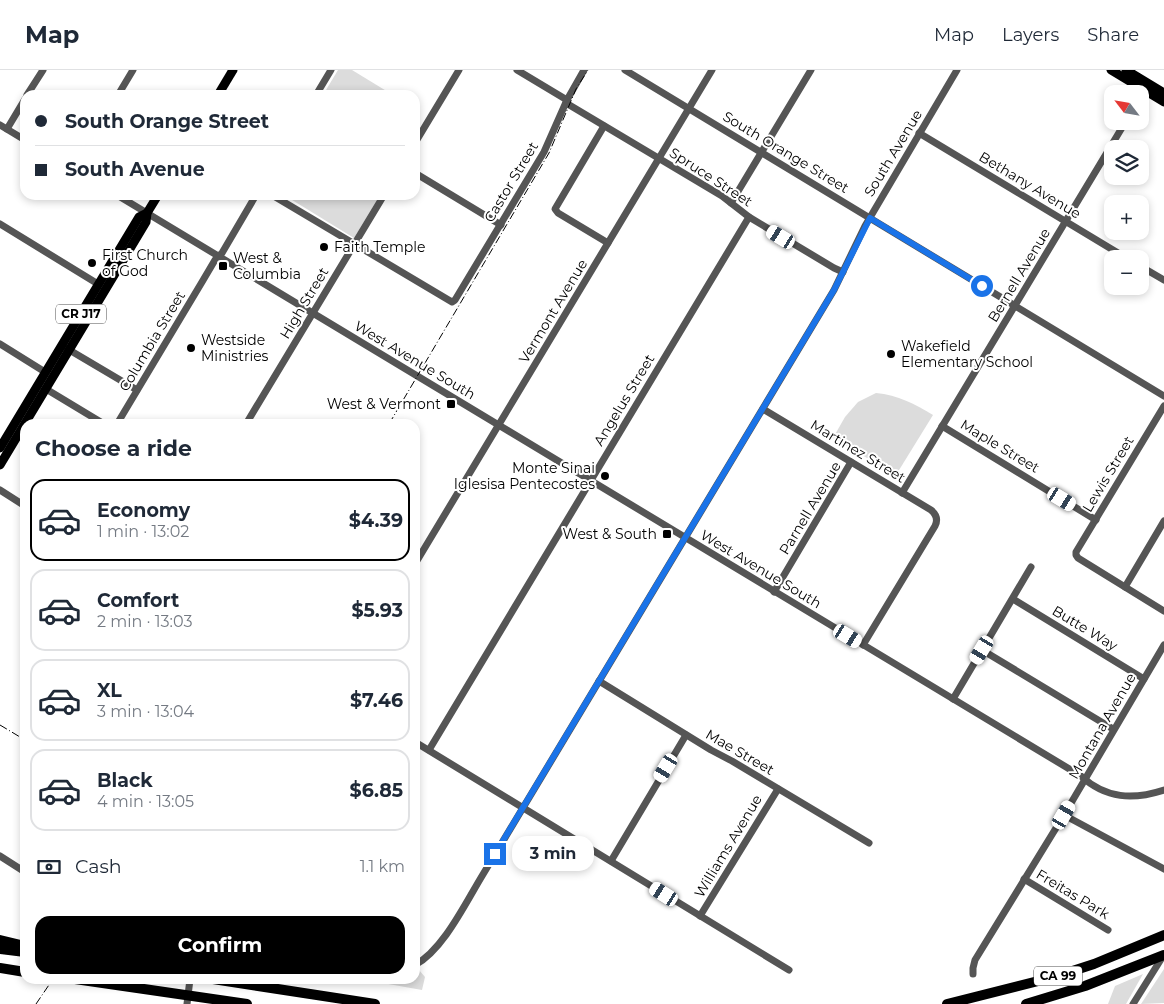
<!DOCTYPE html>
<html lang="en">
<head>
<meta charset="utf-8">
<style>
	body { margin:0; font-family:Montserrat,sans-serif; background:#f2f2f3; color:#1f2937; height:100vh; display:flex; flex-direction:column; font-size:19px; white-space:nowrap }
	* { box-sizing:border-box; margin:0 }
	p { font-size:16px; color:#747a83 }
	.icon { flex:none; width:28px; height:28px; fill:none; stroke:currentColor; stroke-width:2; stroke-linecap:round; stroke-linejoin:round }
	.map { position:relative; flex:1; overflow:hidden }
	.drawer { position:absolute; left:20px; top:349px; width:400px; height:565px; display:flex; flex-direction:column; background:#fff; border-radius:15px; box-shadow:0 2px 8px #0003 }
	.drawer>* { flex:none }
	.guide { position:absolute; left:20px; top:20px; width:400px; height:110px; border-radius:15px; box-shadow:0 2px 8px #0003; display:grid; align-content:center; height:110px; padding:0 15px; background:#fff }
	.needle { width:32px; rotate:301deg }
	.buttons { position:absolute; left:1104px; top:15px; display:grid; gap:10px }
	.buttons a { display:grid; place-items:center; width:45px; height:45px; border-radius:10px; background:#fff; box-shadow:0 2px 8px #0003; font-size:25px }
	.end { position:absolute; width:22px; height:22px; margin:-11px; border:6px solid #1a73e8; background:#fff; box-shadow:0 0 0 2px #fff }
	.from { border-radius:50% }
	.bubble { position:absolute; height:35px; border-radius:15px; background:#fff; box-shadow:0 2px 8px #0003; font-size:16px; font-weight:700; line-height:35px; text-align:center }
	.car { position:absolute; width:15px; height:30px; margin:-15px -8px; border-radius:6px; box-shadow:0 0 4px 1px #0007; background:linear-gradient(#fff 24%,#345 0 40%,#fff 0 76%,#345 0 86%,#fff 0) }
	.guide b { display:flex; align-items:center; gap:18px; height:48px; font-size:19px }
	.guide b+b { border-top:1px solid #e0e1e3 }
	.guide i { width:12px; height:12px; background:#1f2937 }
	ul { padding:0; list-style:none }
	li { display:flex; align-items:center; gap:15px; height:82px; margin:0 10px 8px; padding:0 5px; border:2px solid #e0e1e3; border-radius:15px }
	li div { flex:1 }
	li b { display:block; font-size:19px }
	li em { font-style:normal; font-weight:700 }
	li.selected { border-color:#000 }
	li>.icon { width:45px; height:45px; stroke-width:1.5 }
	h2 { padding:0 15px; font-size:22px; line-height:60px }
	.pay { display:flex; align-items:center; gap:12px; height:55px; padding:0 15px; font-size:19px }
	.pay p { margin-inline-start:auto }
	.primary-button { display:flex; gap:10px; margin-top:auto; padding:10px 15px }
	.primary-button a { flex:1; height:58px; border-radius:15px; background:#000; color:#fff; font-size:20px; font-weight:700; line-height:58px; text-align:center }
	header { display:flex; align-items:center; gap:30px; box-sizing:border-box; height:70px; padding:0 25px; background:#fff; border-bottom:1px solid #e0e1e3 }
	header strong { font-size:24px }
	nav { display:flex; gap:28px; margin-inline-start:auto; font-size:18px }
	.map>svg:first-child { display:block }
	.green { fill:#dcdcdc }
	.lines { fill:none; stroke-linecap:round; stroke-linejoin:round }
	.minor { stroke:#555; stroke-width:7 }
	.major { stroke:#000; stroke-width:9 }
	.highway { stroke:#000; stroke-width:10 }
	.rail { stroke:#000; stroke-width:1; stroke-dasharray:8 2.5 1 2.5; stroke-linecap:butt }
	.route { stroke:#1a73e8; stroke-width:6 }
	.poi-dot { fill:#000; stroke:#fff; stroke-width:2 }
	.labels { text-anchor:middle; stroke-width:4; stroke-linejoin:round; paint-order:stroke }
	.shield { fill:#fff; stroke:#4c4c4c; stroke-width:1 }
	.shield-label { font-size:12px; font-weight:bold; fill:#000 }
	.street-label { font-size:14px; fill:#000; stroke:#fff }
	.poi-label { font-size:14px; fill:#000; stroke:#fff; text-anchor:start }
</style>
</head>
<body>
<header>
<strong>Map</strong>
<nav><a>Map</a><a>Layers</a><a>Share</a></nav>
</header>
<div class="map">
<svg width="1164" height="934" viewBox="0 0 1164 934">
	<rect width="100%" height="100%" fill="#fff"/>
	<!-- green -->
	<g class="green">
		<polygon points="338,0 352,0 393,25 323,25"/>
		<polygon points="284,125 380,125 354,168"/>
		<path d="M876 323C898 325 915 334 933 345L896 405 833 368 845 347 858 332Z"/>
		<polygon points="1164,899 1164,933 1141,934"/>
		<polygon points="419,900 425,907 422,920 360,909 415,909 415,903"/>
		<polygon points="1143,904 1126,934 1108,934 1115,916"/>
	</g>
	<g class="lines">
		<!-- minor -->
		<g class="minor">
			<polyline points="517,0 567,30"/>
			<polyline points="625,0 1164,326"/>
			<polyline points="27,25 43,0"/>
			<polyline points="118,25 133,0"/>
			<polyline points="316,25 331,0"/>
			<polyline points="1140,27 1144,21"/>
			<polyline points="566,33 722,126 749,147 834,198 843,202"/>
			<polyline points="0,55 25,70"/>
			<polyline points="604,56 555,139 558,143 608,173"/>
			<polyline points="7,59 25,29"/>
			<polyline points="919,63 1128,189"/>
			<polyline points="415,73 459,0"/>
			<polyline points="415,103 501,155"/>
			<path d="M117 125 1081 706C1106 729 1133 730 1164 720"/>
			<polyline points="272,125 452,232 455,230 544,82 567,30 584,0"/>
			<polyline points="731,133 811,0"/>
			<polyline points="0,154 98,214"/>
			<polyline points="1140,196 1164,210"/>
			<polyline points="0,274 45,302"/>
			<polyline points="66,278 137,320"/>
			<polyline points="46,319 104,354"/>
			<polyline points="1164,336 1076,482 1076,485 1078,488 1164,541"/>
			<path d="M763 339 931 440C937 445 938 450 935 456L863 575"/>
			<polyline points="117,354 202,212 215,190 222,183 256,125"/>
			<polyline points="246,354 384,125"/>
			<polyline points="942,356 1096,450"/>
			<polyline points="0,420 25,436"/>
			<polyline points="902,423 1126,51"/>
			<polyline points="415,494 712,0"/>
			<polyline points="1125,517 1164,451"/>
			<polyline points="774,522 851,392"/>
			<polyline points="1013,529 1144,609"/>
			<polyline points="982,580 1113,659"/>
			<polyline points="599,611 711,680 732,691 869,773"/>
			<polyline points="953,629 1031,497"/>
			<polyline points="415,672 789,900"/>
			<polyline points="429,680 749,147"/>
			<polyline points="1064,745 1164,799"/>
			<polyline points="0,786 25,802"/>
			<polyline points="611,791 686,665"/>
			<polyline points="1024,809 1108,860"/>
			<polyline points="700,846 778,719"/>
			<path d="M415 895C443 880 465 834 482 806L834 220 865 156 957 0"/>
			<polyline points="973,904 973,898 975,890 1064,745 1164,575"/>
			<polyline points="187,934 190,909"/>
			<polyline points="1133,934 1163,886"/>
		</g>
		<!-- major -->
		<g class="major">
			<polyline points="1111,0 1164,32"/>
			<polyline points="1126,0 1164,23"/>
			<polyline points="218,25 233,0"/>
			<polyline points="0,378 139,147 147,143"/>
			<polyline points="0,395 146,152 147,143 158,125"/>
		</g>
		<!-- highway -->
		<g class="highway">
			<polyline points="0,870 25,876"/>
			<polyline points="0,879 25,882"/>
			<polyline points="0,898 25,902"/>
			<polyline points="75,909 247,934"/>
			<polyline points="213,909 375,934"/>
			<polyline points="947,934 1054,907 1094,894 1164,865"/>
			<polyline points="1026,934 1085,916 1164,885"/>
		</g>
		<!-- rail -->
		<g class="rail">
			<polyline points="389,354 549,83 576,19 588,0"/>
			<polyline points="0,655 25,670"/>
			<polyline points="36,934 53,909"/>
		</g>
	</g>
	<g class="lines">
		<!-- route -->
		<polyline class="route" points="495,784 834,220 870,148 982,216"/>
	</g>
	<!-- markers -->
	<g class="poi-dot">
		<circle cx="324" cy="177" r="5"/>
		<circle cx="92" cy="193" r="5"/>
		<rect x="218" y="191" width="10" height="10" rx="2.5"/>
		<circle cx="191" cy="278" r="5"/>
		<circle cx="891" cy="284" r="5"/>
		<rect x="446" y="329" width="10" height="10" rx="2.5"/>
		<circle cx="605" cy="406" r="5"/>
		<rect x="662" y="459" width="10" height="10" rx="2.5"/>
	</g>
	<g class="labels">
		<!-- shield labels -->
		<g class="shield">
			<rect x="56" y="234.5" width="50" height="19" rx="4"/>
			<rect x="1034" y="896.5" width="48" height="19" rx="4"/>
		</g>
		<g class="shield-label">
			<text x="81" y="248">CR J17</text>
			<text x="1058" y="910">CA 99</text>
		</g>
		<!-- street labels -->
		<g class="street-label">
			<text transform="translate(786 82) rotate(31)" y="5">South Orange Street</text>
			<text transform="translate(893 83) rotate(-59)" y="5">South Avenue</text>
			<text transform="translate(711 107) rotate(33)" y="5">Spruce Street</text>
			<text transform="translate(511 112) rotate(-59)" y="5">Castor Street</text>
			<text transform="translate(1030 115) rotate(31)" y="5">Bethany Avenue</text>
			<text transform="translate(1019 205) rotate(-59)" y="5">Bernell Avenue</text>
			<text transform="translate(304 233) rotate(-59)" y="5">High Street</text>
			<text transform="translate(553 241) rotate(-59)" y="5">Vermont Avenue</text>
			<text transform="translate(152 271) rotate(-59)" y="5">Columbia Street</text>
			<text transform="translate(415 290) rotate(31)" y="5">West Avenue South</text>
			<text transform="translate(624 330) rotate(-59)" y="5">Angelus Street</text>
			<text transform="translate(1000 376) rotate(31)" y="5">Maple Street</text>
			<text transform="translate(858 381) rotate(31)" y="5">Martinez Street</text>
			<text transform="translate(1108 404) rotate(-59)" y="5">Lewis Street</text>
			<text transform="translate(810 438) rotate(-59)" y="5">Parnell Avenue</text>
			<text transform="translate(761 499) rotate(31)" y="5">West Avenue South</text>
			<text transform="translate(1085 558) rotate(31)" y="5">Butte Way</text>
			<text transform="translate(1102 656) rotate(-60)" y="5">Montana Avenue</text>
			<text transform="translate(740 682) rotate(30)" y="5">Mae Street</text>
			<text transform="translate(728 776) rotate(-59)" y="5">Williams Avenue</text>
			<text transform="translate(1073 824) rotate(31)" y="5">Freitas Park</text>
		</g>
		<!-- poi labels -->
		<g class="poi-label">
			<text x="334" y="182">Faith Temple</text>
			<text x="102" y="190">First Church<tspan x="102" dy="16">of God</tspan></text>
			<text x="233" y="193">West &amp;<tspan x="233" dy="16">Columbia</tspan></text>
			<text x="201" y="275">Westside<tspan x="201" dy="16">Ministries</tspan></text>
			<text x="901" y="281">Wakefield<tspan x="901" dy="16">Elementary School</tspan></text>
			<text x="441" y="339" text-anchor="end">West &amp; Vermont</text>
			<text x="595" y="403" text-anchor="end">Monte Sinai<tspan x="595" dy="16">Iglesisa Pentecostes</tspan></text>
			<text x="657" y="469" text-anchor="end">West &amp; South</text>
		</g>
	</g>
</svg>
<div class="buttons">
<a><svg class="needle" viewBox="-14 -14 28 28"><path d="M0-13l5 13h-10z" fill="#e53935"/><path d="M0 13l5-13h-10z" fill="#747a83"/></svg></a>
<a><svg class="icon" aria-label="layers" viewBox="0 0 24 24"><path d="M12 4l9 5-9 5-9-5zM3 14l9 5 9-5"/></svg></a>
<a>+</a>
<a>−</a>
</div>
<i class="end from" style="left:982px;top:216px"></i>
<i class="end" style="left:495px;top:784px"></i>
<div class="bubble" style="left:512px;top:766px;width:82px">3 min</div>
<i class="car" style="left:781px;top:167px;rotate:301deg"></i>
<i class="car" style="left:1062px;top:429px;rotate:121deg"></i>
<i class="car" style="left:848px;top:566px;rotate:121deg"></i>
<i class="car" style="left:982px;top:580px;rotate:211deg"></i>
<i class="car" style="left:666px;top:698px;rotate:211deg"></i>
<i class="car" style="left:1064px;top:745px;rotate:30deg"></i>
<i class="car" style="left:664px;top:824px;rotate:302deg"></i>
<div class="guide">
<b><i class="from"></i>South Orange Street</b>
<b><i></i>South Avenue</b>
</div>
<section class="drawer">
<h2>Choose a ride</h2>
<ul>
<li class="selected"><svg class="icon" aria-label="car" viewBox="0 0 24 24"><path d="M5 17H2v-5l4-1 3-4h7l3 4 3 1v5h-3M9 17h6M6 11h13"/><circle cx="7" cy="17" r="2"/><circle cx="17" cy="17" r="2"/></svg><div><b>Economy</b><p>1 min · 13:02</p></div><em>$4.39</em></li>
<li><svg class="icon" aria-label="car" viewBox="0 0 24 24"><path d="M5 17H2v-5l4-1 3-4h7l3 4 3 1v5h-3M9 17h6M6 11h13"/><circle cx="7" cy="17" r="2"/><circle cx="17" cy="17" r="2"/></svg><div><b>Comfort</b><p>2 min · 13:03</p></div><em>$5.93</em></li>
<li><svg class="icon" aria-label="car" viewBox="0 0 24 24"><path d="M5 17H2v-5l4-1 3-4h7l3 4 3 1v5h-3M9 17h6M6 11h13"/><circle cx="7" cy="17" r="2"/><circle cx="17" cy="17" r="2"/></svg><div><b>XL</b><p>3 min · 13:04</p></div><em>$7.46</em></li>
<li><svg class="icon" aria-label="car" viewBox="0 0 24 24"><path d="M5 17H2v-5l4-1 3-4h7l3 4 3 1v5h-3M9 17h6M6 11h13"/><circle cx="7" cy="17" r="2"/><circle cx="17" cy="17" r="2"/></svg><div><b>Black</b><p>4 min · 13:05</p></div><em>$6.85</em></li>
</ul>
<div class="pay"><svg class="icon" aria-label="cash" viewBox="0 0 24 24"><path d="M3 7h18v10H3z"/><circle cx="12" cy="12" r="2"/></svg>Cash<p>1.1 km</p></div>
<div class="primary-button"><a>Confirm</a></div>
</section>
</div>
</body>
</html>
